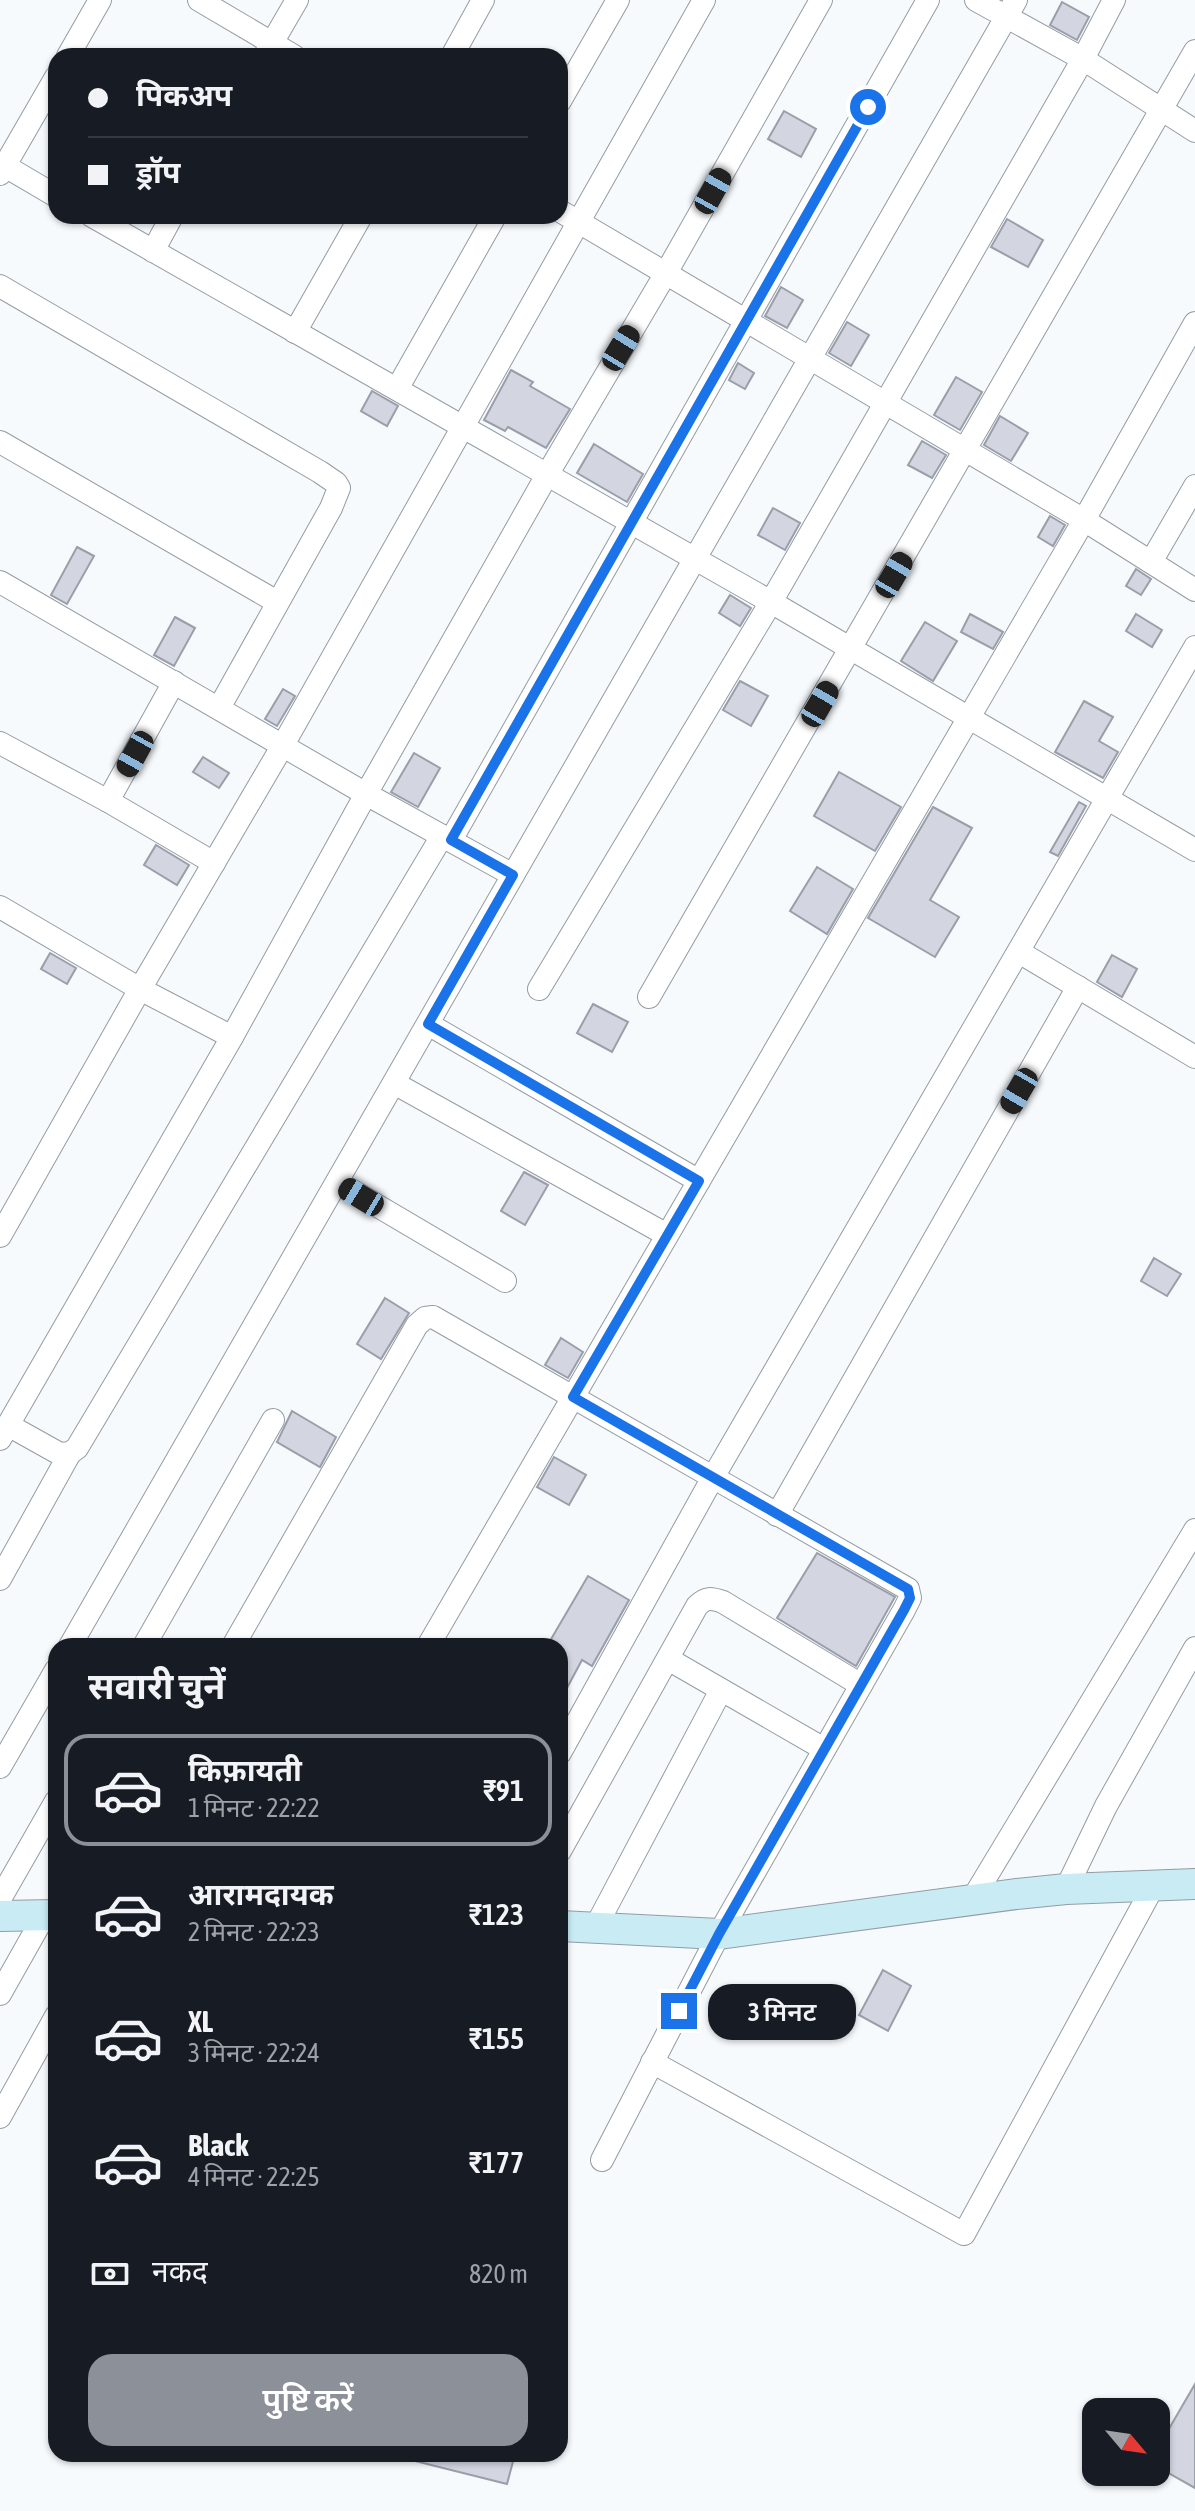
<!DOCTYPE html>
<html lang="hi">
<head>
<meta charset="utf-8">
<style>
	body { margin:0; font-family:"Asap Condensed","Noto Sans Devanagari",sans-serif; background:#20242c; color:#f1f3f6; height:100vh; display:flex; flex-direction:column; font-size:30px; white-space:nowrap }
	* { box-sizing:border-box; margin:0 }
	p { font-size:26px; color:#9ea1a6 }
	.icon { flex:none; width:44px; height:44px; fill:none; stroke:currentColor; stroke-width:2; stroke-linecap:round; stroke-linejoin:round }
	.map { position:relative; flex:1; overflow:hidden }
	.panel { position:absolute; left:48px; top:1638px; width:520px; height:824px; display:flex; flex-direction:column; background:#171b24; border-radius:24px; box-shadow:0 2px 6px #0004 }
	.panel>* { flex:none }
	.banner { position:absolute; left:48px; top:48px; width:520px; height:176px; border-radius:24px; box-shadow:0 2px 6px #0004; display:grid; align-content:center; height:176px; padding:0 40px; background:#171b24 }
	.needle { width:52px; rotate:119deg }
	.controls { position:absolute; left:1082px; top:2398px; display:grid; gap:16px }
	.controls a { display:grid; place-items:center; width:88px; height:88px; border-radius:16px; background:#171b24; box-shadow:0 2px 6px #0004; font-size:40px }
	.end { position:absolute; width:36px; height:36px; margin:-18px; border:10px solid #1a73e8; background:#fff; box-shadow:0 0 0 4px #fff }
	.from { border-radius:50% }
	.bubble { position:absolute; height:56px; border-radius:24px; background:#171b24; box-shadow:0 2px 6px #0004; font-size:26px; font-weight:600; line-height:56px; text-align:center }
	.car { position:absolute; width:24px; height:48px; margin:-24px -12px; border-radius:10px; box-shadow:0 0 6px 2px #0007; background:linear-gradient(#222 24%,#8ab4d8 0 40%,#222 0 76%,#8ab4d8 0 86%,#222 0) }
	.banner b { display:flex; align-items:center; gap:28px; height:76px; font-size:30px }
	.banner b+b { border-top:2px solid #363941 }
	.banner i { width:20px; height:20px; background:#f1f3f6 }
	ul { padding:0; list-style:none }
	li { display:flex; align-items:center; gap:24px; height:112px; margin:0 16px 12px; padding:0 24px; border:4px solid transparent; border-radius:24px }
	li div { flex:1 }
	li b { display:block; font-size:30px }
	li em { font-style:normal; font-weight:600 }
	li.on { border-color:#8c9099 }
	li>.icon { width:72px; height:72px; stroke-width:1.5 }
	h2 { padding:0 40px; font-size:36px; line-height:96px }
	.pay { display:flex; align-items:center; gap:20px; height:88px; padding:0 40px; font-size:30px }
	.pay p { margin-inline-start:auto }
	.button { display:flex; gap:16px; margin-top:auto; padding:16px 40px }
	.button a { flex:1; height:92px; border-radius:24px; background:#8c9099; color:#fff; font-size:32px; font-weight:600; line-height:92px; text-align:center }
	.map>svg:first-child { display:block }
	.building { fill:#d3d6e1; stroke:#9a9ea8; stroke-width:2 }
	.lines { fill:none; stroke-linecap:round; stroke-linejoin:round }
	.street-casing { stroke:#939ca4; stroke-width:24 }
	.secondary-casing { stroke:#939ca4; stroke-width:32 }
	.street { stroke:#fff; stroke-width:22 }
	.secondary { stroke:#c9ecf4; stroke-width:30 }
	.route { stroke:#1a73e8; stroke-width:10 }
</style>
</head>
<body>
<div class="map">
<svg width="1195" height="2511" viewBox="0 0 1195 2511">
	<rect width="100%" height="100%" fill="#f6fafd"/>
	<!-- building -->
	<g class="building">
		<polygon points="1062,2 1089,17 1077,40 1050,25"/>
		<polygon points="784,111 816,129 801,157 768,139"/>
		<polygon points="1007,219 1043,240 1028,267 991,247"/>
		<polygon points="781,287 803,300 787,328 765,316"/>
		<polygon points="847,322 869,335 851,366 829,353"/>
		<polygon points="738,363 754,373 745,389 729,380"/>
		<polygon points="511,370 533,382 530,386 570,409 546,448 508,427 505,431 484,420"/>
		<polygon points="956,377 982,392 960,430 934,415"/>
		<polygon points="372,391 398,406 387,426 361,411"/>
		<polygon points="1000,416 1028,433 1011,461 984,445"/>
		<polygon points="922,441 946,455 932,478 908,465"/>
		<polygon points="594,444 643,474 627,502 577,473"/>
		<polygon points="773,508 800,523 785,550 758,535"/>
		<polygon points="1050,516 1065,525 1053,546 1038,537"/>
		<polygon points="77,547 94,556 67,604 51,595"/>
		<polygon points="1136,569 1151,579 1141,595 1126,586"/>
		<polygon points="730,595 751,608 740,626 719,613"/>
		<polygon points="970,614 1003,632 993,649 961,632"/>
		<polygon points="1136,614 1162,630 1152,647 1126,631"/>
		<polygon points="175,617 195,628 174,666 154,655"/>
		<polygon points="925,622 957,641 933,681 901,661"/>
		<polygon points="740,681 768,696 751,726 723,710"/>
		<polygon points="283,689 295,696 277,726 265,719"/>
		<polygon points="1084,701 1113,717 1099,741 1118,752 1103,778 1055,752"/>
		<polygon points="414,753 440,768 418,807 391,792"/>
		<polygon points="203,757 229,773 219,788 193,772"/>
		<polygon points="839,772 901,807 875,851 814,816"/>
		<polygon points="1079,802 1086,806 1058,856 1050,852"/>
		<polygon points="933,807 972,828 930,900 959,917 935,957 868,918"/>
		<polygon points="156,845 189,865 177,885 144,865"/>
		<polygon points="817,867 853,889 827,934 790,911"/>
		<polygon points="50,953 76,968 67,984 41,969"/>
		<polygon points="1112,955 1137,969 1122,997 1097,982"/>
		<polygon points="593,1004 628,1022 612,1052 577,1033"/>
		<polygon points="524,1172 548,1185 525,1225 501,1211"/>
		<polygon points="1154,1258 1181,1274 1167,1296 1141,1281"/>
		<polygon points="385,1298 409,1313 381,1359 357,1344"/>
		<polygon points="561,1338 583,1352 568,1378 545,1365"/>
		<polygon points="292,1411 336,1437 320,1467 277,1442"/>
		<polygon points="554,1457 586,1475 569,1505 537,1487"/>
		<polygon points="817,1553 895,1597 856,1666 777,1618"/>
		<polygon points="588,1576 629,1600 592,1666 582,1660 560,1701 560,1646 547,1646"/>
		<polygon points="883,1970 911,1986 888,2031 859,2015"/>
		<polygon points="1195,2384 1195,2488 1156,2466 1156,2451"/>
		<polygon points="411,2454 515,2454 507,2484 411,2460"/>
	</g>
	<g class="lines">
		<defs>
			<g id="street">
				<polyline points="199,0 294,56"/>
				<polyline points="976,0 1083,59 1195,131"/>
				<polyline points="265,55 297,0"/>
				<polyline points="68,56 100,0"/>
				<polyline points="452,56 483,0"/>
				<polyline points="560,101 618,0"/>
				<polyline points="5,166 56,196"/>
				<polyline points="0,174 56,77"/>
				<polyline points="560,211 1084,520 1195,590"/>
				<polyline points="92,216 771,602 1195,850"/>
				<polyline points="153,251 172,216"/>
				<polyline points="0,286 320,472 336,483 339,488 331,508 219,708"/>
				<polyline points="295,332 361,216"/>
				<polyline points="397,389 495,216"/>
				<polyline points="0,442 277,602"/>
				<polyline points="1151,562 1195,486"/>
				<polyline points="0,582 366,794 513,875"/>
				<polyline points="0,743 108,801 214,863"/>
				<polyline points="108,801 174,682"/>
				<polyline points="451,840 928,0"/>
				<polyline points="0,907 140,989 232,1037"/>
				<polyline points="1019,952 1195,1057"/>
				<polyline points="539,989 771,602 1083,59 1114,0"/>
				<polyline points="649,997 1195,51"/>
				<polyline points="428,1024 699,1181"/>
				<polyline points="394,1083 667,1235"/>
				<polyline points="337,1182 505,1281"/>
				<polyline points="0,1236 140,989 283,745 704,0"/>
				<polyline points="8,1425 60,1454 70,1453 77,1448 442,836"/>
				<polyline points="0,1439 232,1037 366,794 547,475 666,273 821,0"/>
				<polyline points="777,1515 1078,987"/>
				<polyline points="0,1579 70,1453"/>
				<polyline points="70,1646 1016,0"/>
				<polyline points="144,1646 273,1420"/>
				<polyline points="233,1646 417,1325 425,1318 433,1317 908,1589 910,1598 904,1610 719,1934 602,2160"/>
				<polyline points="428,1646 1084,520 1195,323"/>
				<polyline points="668,1659 824,1749"/>
				<polyline points="560,1753 712,1479 1195,647"/>
				<polyline points="0,1767 56,1670"/>
				<path d="M560 1851 697 1606C706 1597 711 1598 723 1602L861 1685"/>
				<polyline points="1066,1889 1106,1806 1195,1648"/>
				<polyline points="0,1899 56,1801"/>
				<polyline points="972,1900 1195,1530"/>
				<polyline points="595,1928 721,1690"/>
				<polyline points="0,1994 44,1916"/>
				<polyline points="652,2062 964,2234 1154,1885"/>
				<polyline points="0,2117 56,2016"/>
			</g>
			<g id="secondary">
				<polyline points="0,1916 56,1915"/>
				<polyline points="560,1926 719,1934 1016,1894 1066,1889 1195,1884"/>
			</g>
		</defs>
		<!-- street casing -->
		<use href="#street" class="street-casing"/>
		<!-- secondary casing -->
		<use href="#secondary" class="secondary-casing"/>
		<!-- street -->
		<use href="#street" class="street"/>
		<!-- secondary -->
		<use href="#secondary" class="secondary"/>
	</g>
	<g class="lines">
		<!-- route -->
		<polyline class="route" points="679,2011 719,1934 904,1610 910,1598 908,1589 573,1397 699,1181 428,1024 513,875 451,840 868,107"/>
	</g>
</svg>
<div class="controls">
<a><svg class="needle" viewBox="-14 -14 28 28"><path d="M0-13l5 13h-10z" fill="#e53935"/><path d="M0 13l5-13h-10z" fill="#9ea1a6"/></svg></a>
</div>
<i class="end from" style="left:868px;top:107px"></i>
<i class="end" style="left:679px;top:2011px"></i>
<div class="bubble" style="left:708px;top:1984px;width:148px">3 मिनट</div>
<i class="car" style="left:713px;top:191px;rotate:29deg"></i>
<i class="car" style="left:621px;top:348px;rotate:31deg"></i>
<i class="car" style="left:894px;top:575px;rotate:30deg"></i>
<i class="car" style="left:820px;top:704px;rotate:30deg"></i>
<i class="car" style="left:135px;top:754px;rotate:209deg"></i>
<i class="car" style="left:1019px;top:1091px;rotate:210deg"></i>
<i class="car" style="left:361px;top:1197px;rotate:301deg"></i>
<div class="banner">
<b><i class="from"></i>पिकअप</b>
<b><i></i>ड्रॉप</b>
</div>
<section class="panel">
<h2>सवारी चुनें</h2>
<ul>
<li class="on"><svg class="icon" aria-label="car" viewBox="0 0 24 24"><path d="M5 17H2v-5l4-1 3-4h7l3 4 3 1v5h-3M9 17h6M6 11h13"/><circle cx="7" cy="17" r="2"/><circle cx="17" cy="17" r="2"/></svg><div><b>किफ़ायती</b><p>1 मिनट · 22:22</p></div><em>₹91</em></li>
<li><svg class="icon" aria-label="car" viewBox="0 0 24 24"><path d="M5 17H2v-5l4-1 3-4h7l3 4 3 1v5h-3M9 17h6M6 11h13"/><circle cx="7" cy="17" r="2"/><circle cx="17" cy="17" r="2"/></svg><div><b>आरामदायक</b><p>2 मिनट · 22:23</p></div><em>₹123</em></li>
<li><svg class="icon" aria-label="car" viewBox="0 0 24 24"><path d="M5 17H2v-5l4-1 3-4h7l3 4 3 1v5h-3M9 17h6M6 11h13"/><circle cx="7" cy="17" r="2"/><circle cx="17" cy="17" r="2"/></svg><div><b>XL</b><p>3 मिनट · 22:24</p></div><em>₹155</em></li>
<li><svg class="icon" aria-label="car" viewBox="0 0 24 24"><path d="M5 17H2v-5l4-1 3-4h7l3 4 3 1v5h-3M9 17h6M6 11h13"/><circle cx="7" cy="17" r="2"/><circle cx="17" cy="17" r="2"/></svg><div><b>Black</b><p>4 मिनट · 22:25</p></div><em>₹177</em></li>
</ul>
<div class="pay"><svg class="icon" aria-label="cash" viewBox="0 0 24 24"><path d="M3 7h18v10H3z"/><circle cx="12" cy="12" r="2"/></svg>नकद<p>820 m</p></div>
<div class="button"><a>पुष्टि करें</a></div>
</section>
</div>
</body>
</html>
